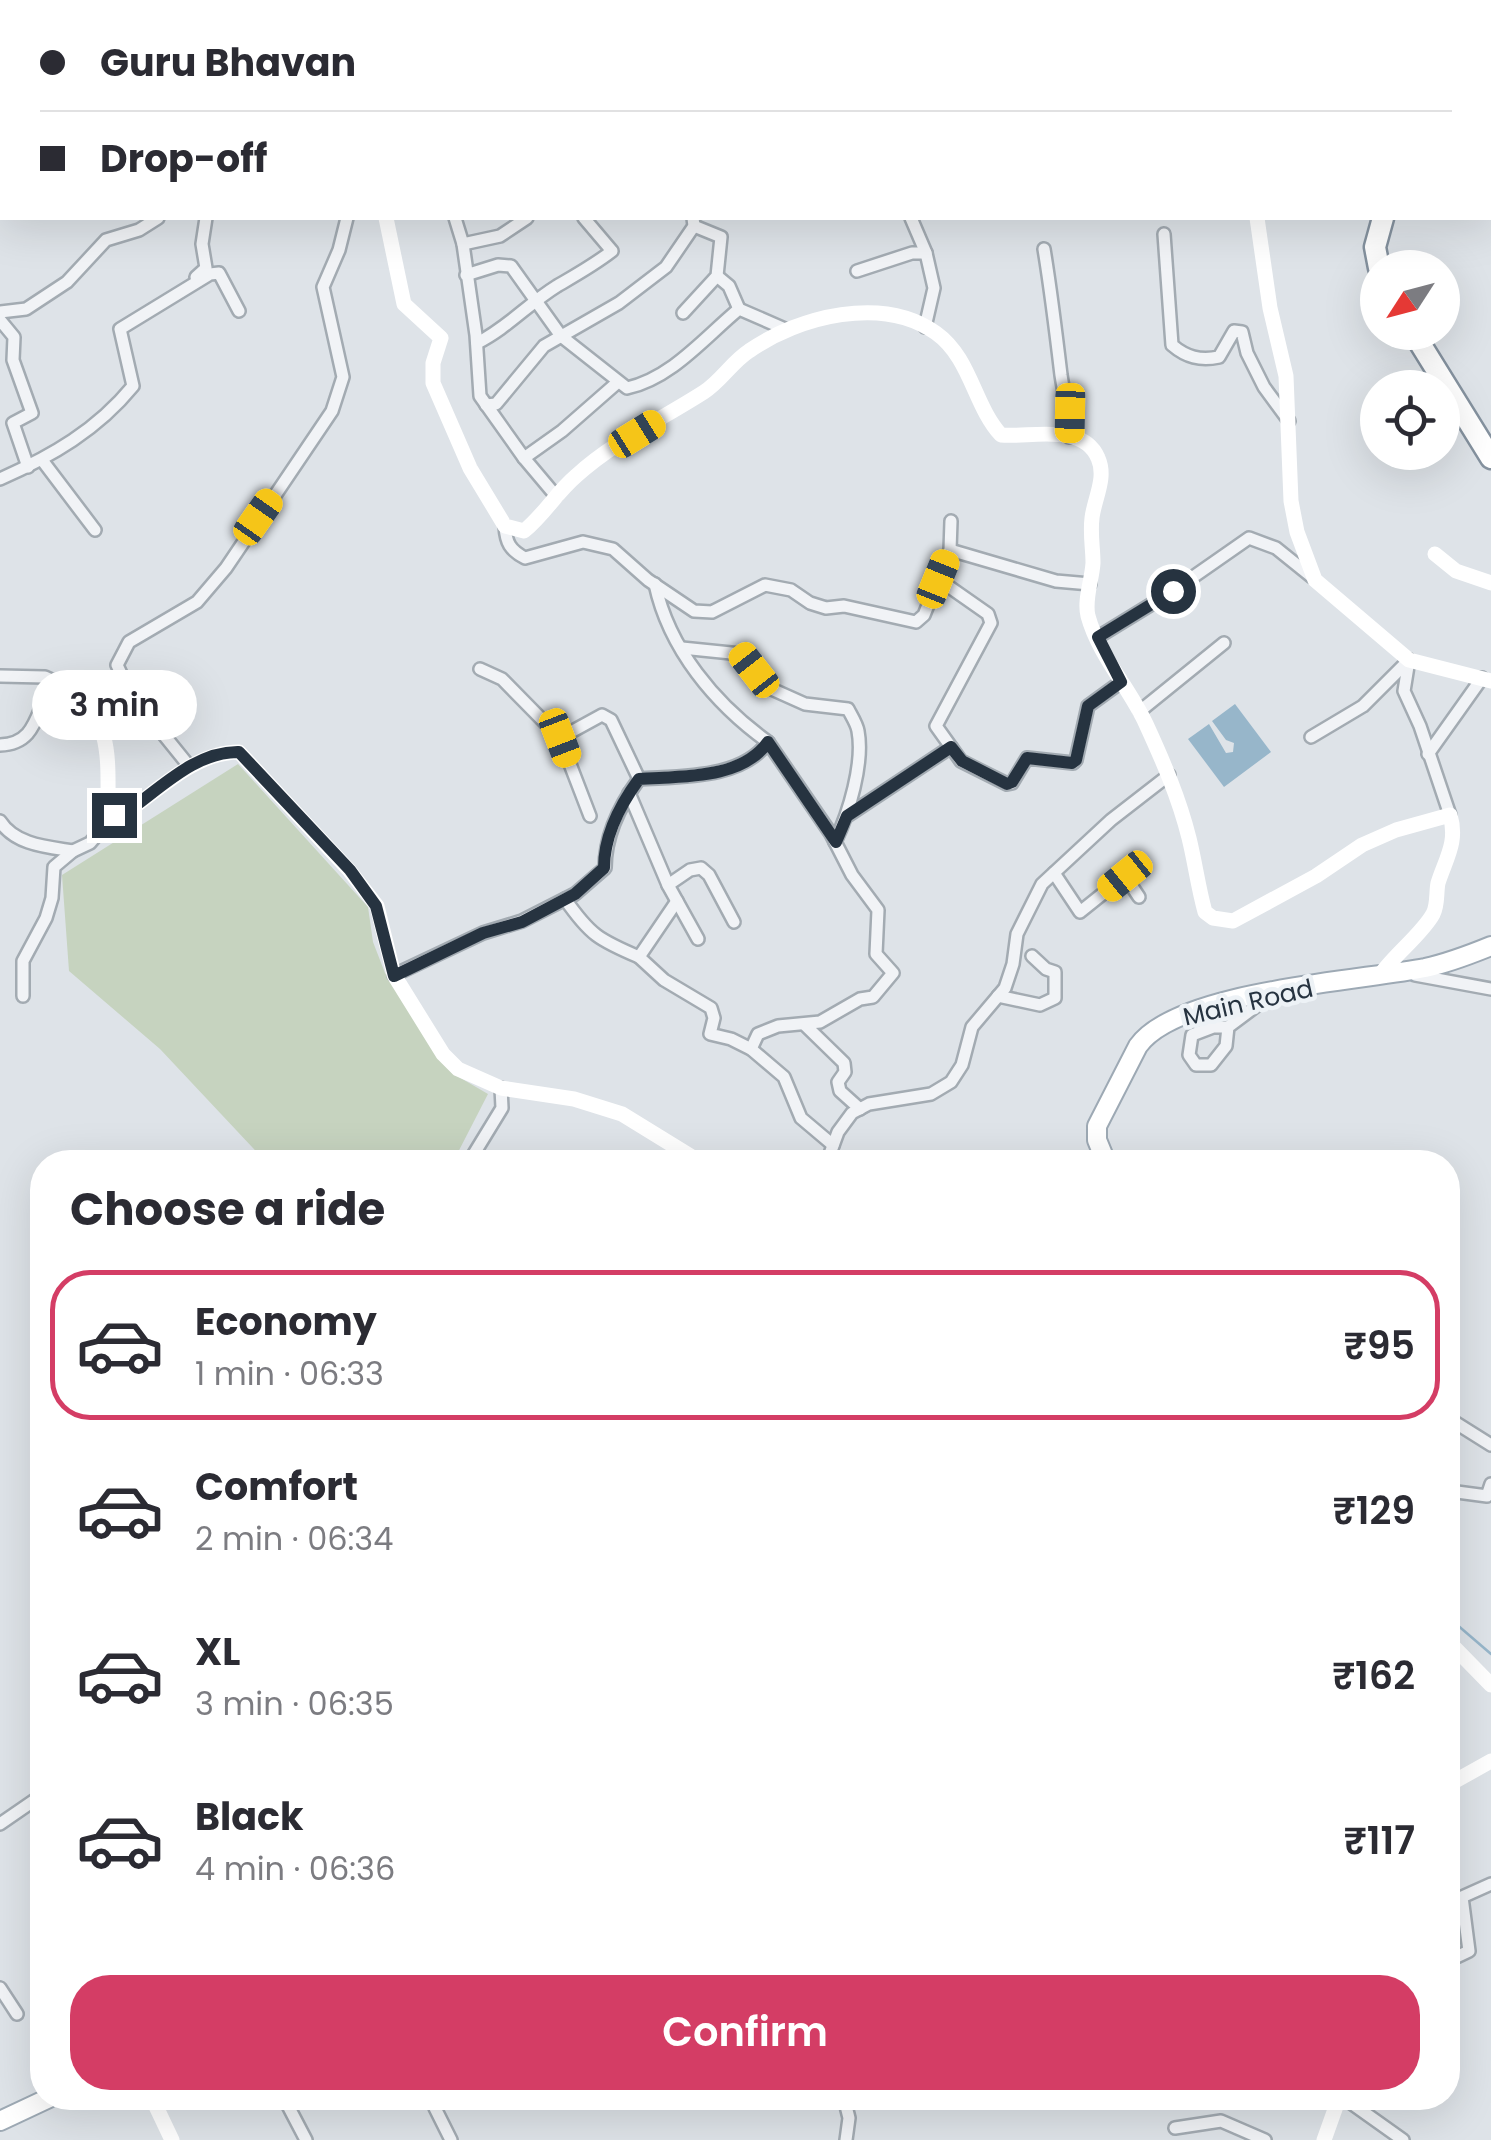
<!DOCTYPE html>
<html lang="en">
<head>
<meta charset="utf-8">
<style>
	body { margin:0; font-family:Poppins,sans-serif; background:#f2f2f3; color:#2b2b33; height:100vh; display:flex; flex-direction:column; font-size:38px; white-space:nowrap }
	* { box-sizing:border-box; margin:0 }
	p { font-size:32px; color:#7c7c81 }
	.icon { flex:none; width:55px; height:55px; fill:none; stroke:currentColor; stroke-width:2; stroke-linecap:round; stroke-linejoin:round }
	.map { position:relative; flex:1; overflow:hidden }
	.side { position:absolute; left:30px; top:1150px; width:1430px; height:960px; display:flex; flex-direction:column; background:#fff; border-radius:40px; box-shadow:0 10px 40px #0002 }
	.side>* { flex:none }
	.guide { position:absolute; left:0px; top:0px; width:1492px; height:220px; box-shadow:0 10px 40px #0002; display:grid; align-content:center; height:220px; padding:0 40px; background:#fff }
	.needle { width:65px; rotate:234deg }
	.tools { position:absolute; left:1360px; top:250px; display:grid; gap:20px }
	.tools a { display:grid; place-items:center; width:100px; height:100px; border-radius:50%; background:#fff; box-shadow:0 10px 40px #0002; font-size:50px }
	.end { position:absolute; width:45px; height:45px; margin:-22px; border:12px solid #263340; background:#fff; box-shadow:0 0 0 5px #fff }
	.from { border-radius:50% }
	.bubble { position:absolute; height:70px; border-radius:35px; background:#fff; box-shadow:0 10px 40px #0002; font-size:32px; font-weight:600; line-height:70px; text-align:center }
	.car { position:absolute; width:30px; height:60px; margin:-30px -15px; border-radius:12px; box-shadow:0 0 8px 2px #0007; background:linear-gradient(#f5c518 24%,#345 0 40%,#f5c518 0 76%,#345 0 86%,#f5c518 0) }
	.guide b { display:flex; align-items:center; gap:35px; height:95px; font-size:38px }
	.guide b+b { border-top:2px solid #e1e1e2 }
	.guide i { width:25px; height:25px; background:#2b2b33 }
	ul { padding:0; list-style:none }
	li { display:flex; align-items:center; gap:30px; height:150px; margin:0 20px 15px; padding:0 20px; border:5px solid transparent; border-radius:40px }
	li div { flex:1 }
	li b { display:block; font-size:38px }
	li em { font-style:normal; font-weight:600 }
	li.active { border-color:#d43d65 }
	li>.icon { width:90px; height:90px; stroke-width:1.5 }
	h2 { padding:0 40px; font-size:45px; line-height:120px }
	.button { display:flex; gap:20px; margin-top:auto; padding:20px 40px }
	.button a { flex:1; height:115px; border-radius:40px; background:#d43d65; color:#fff; font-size:40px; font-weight:600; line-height:115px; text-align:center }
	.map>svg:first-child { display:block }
	.green { fill:#c6d3bf }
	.water { fill:#97b6ca }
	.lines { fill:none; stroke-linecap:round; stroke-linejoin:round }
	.stream { stroke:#97b6ca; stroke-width:2.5 }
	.street-casing { stroke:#a3abb2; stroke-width:16 }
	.primary-casing { stroke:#9da9b4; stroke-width:22 }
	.highway-casing { stroke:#85929f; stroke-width:25 }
	.street { stroke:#f1f3f6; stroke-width:11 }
	.secondary { stroke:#fff; stroke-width:15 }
	.primary { stroke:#fff; stroke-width:18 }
	.highway { stroke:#fff; stroke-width:20 }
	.route { stroke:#263340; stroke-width:12 }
	.labels { text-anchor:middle; stroke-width:9; stroke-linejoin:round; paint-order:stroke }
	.street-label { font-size:25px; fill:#263340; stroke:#edf2f6 }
</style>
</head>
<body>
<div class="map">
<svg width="1491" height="2140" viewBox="0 0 1491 2140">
	<rect width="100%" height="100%" fill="#dee3e8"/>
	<!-- green -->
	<polygon class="green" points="238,764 368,907 373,942 385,973 452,1073 488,1094 453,1162 266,1162 160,1049 69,971 62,875"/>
	<!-- water -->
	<polygon class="water" points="1235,704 1271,752 1224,787 1188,739 1209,724 1226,753 1233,752 1234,743 1226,740 1212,721"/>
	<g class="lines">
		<!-- stream -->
		<polyline class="stream" points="1448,1617 1491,1654"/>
		<defs>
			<g id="street">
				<polyline points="1082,2 1084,0"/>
				<polyline points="1213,2 1215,0"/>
				<polyline points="0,12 2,14"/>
				<polyline points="1490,34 1491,34"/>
				<polyline points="1490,56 1491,73"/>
				<polyline points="0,169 2,169"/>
				<polyline points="455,218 463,244 476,335 480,396 524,458 556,496"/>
				<polyline points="911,218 926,253 934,288 925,327"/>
				<path d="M1164 234 1172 345C1186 357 1200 361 1219 357L1234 331 1242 332 1247 353 1264 387 1289 421"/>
				<polyline points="463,244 500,236 527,218"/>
				<path d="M1044 249C1051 291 1056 333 1061 375 1064 396 1070 415 1069 437"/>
				<polyline points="857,271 912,253 926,253"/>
				<path d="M466 275 498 265 511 266 561 336 627 388C672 378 705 337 739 309L785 329"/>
				<polyline points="717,276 729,286 739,309"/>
				<polyline points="196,277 206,268 202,244 206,218"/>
				<polyline points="0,312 26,309 67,282 106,240 139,230 158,218"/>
				<polyline points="683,313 717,276 721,237 694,226"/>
				<polyline points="0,320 14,337 13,360 32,413 13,423 28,467"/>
				<path d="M477 343C507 328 528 304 557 286 576 275 594 265 612 251L584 218"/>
				<polyline points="486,405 496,404 544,346 619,303 666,267 694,226 693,218"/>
				<polyline points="524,458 562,431 618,382"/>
				<polyline points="42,460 95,530"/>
				<path d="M0 479C52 456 97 430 133 386L120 329 210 274 219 273 239 311"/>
				<path d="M505 526C506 543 510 550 525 558L583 542 613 549 648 580 694 611 712 612 765 585 791 590 810 603 826 608 844 606 916 622 924 615 950 550 951 521"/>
				<polyline points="950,550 1056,581 1090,584"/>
				<polyline points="938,579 988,614 991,623 936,726 961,761 1007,784 1012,783 1027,758 1073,763 1076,760 1088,706 1121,682"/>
				<polyline points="1098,637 1173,591 1249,538 1276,548 1312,577"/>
				<path d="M682 648 741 654 767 687 805 704 848 709C851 715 857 724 858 731 864 763 849 813 835 842"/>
				<polyline points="1409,660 1404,691 1420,726 1450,815"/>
				<polyline points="480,669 502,679 560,738 590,816"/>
				<polyline points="0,676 45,677 67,687"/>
				<polyline points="1140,711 1224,643"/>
				<polyline points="1311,737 1363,706 1409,660"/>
				<polyline points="560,738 602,715 611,720 639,779"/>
				<path d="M0 745C33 744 35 719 47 694L67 687"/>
				<polyline points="1428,754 1482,678"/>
				<polyline points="189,766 130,693 117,665 129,642 197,602 226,568 332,411 343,377 323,287 339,250 347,218"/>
				<polyline points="629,793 668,885 698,939"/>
				<polyline points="847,816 951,747"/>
				<path d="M0 821C15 845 48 847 73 851"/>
				<polyline points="1054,873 1080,912 1125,876 1139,897"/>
				<polyline points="668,885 690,870 701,868 709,875 734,922"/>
				<path d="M565 899C590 935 599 940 639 957"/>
				<polyline points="677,901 639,957 664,980 711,1008 714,1018 710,1034 731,1039 751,1049 784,1077 801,1118 833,1145"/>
				<path d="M394 975 483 933 522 921 575 894 605 868C605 835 620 805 639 779 681 776 742 779 768 742 715 704 669 649 655 584"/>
				<polyline points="1415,975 1491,989"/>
				<polyline points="23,996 23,961 46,918 52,898 54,867 73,851 90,843 114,815"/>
				<polyline points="998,996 1040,1005 1055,998 1055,972 1046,969 1032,956"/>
				<polyline points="805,1025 844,1063 845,1072 838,1082 840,1091 860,1109"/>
				<polyline points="1228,1027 1213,1027 1192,1035 1189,1055 1196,1065 1211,1065 1226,1046 1228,1027 1271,995"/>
				<polyline points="751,1049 758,1034 778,1026 820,1022 860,999 873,997 893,973 876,954 878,910 852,875 831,834 768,742"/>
				<polyline points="469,1162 502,1108 501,1088"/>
				<polyline points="827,1162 838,1132 852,1113 869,1104 931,1094 951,1082 962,1065 972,1027 1005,988 1013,964 1017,934 1042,884 1111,820 1169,775"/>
				<polyline points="1448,1418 1491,1445"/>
				<polyline points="1457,1492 1487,1496 1491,1484"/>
				<polyline points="0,1824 42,1795"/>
				<polyline points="1448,1961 1469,1951 1462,1897 1491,1884"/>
				<polyline points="0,1988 17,2014"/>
				<polyline points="284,2098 306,2140"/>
				<polyline points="438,2098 435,2108 451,2140"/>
				<polyline points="844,2098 849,2118 846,2140"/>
				<polyline points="1344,2098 1403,2140"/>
				<polyline points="1175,2128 1221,2121 1265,2140"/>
			</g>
			<g id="primary">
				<path d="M1106 1162 1097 1140V1126L1138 1046C1177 991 1358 981 1425 968 1448 963 1469 955 1491 946"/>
				<polyline points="0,2121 49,2098"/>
			</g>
			<g id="highway">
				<polyline points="62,0 69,2"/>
				<polyline points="278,2 283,0"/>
				<polyline points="1449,2 1450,0"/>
				<polyline points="1379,268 1375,247 1383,218"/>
				<polyline points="1413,332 1491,458"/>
			</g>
		</defs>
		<!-- street casing -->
		<use href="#street" class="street-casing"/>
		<!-- primary casing -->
		<use href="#primary" class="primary-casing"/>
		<!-- highway casing -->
		<use href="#highway" class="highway-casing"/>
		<!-- street -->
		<use href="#street" class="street"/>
		<!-- secondary -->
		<g class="secondary">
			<polyline points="996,0 999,2"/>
			<path d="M386 218 404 304 441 338 433 363V383L470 468 505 526 524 531C544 515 556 493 576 476 613 442 662 419 704 392 721 381 732 362 749 351 799 316 883 295 936 333 971 358 974 406 1001 435 1029 438 1083 422 1098 458 1107 478 1094 499 1092 518 1090 534 1093 548 1093 563 1092 580 1084 600 1088 616 1099 656 1129 687 1146 724 1163 761 1179 798 1189 838 1195 862 1198 887 1205 912L1213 918 1233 921 1316 876 1362 845 1396 830 1450 815C1458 842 1446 858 1438 883 1436 893 1438 905 1433 914 1422 934 1395 954 1381 974"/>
			<polyline points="1257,218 1270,308 1286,376 1291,501 1297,532 1315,580 1409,660 1491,681"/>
			<polyline points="1435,554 1456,571 1491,583"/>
			<path d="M67 687C112 717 108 757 108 806L114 815 124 814C159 790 195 752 239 752L349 870 377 906 394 975 443 1054 458 1069 501 1088 574 1099 622 1114 700 1162"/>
			<polyline points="1448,1641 1491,1685"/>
			<polyline points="1448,1785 1491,1761"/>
			<polyline points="152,2098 172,2140"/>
			<polyline points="1324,2140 1339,2098"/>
		</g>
		<!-- primary -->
		<use href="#primary" class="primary"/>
		<!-- highway -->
		<use href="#highway" class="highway"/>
	</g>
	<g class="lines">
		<!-- route -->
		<path class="route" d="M114 815 124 814C159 790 195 751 239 752L350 870 376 906 394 976 483 933 522 922 575 894 604 868C604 835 620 805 639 779 681 776 741 780 768 742L836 842 847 816 951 747 962 761 1007 784 1012 782 1027 758 1072 763 1076 760 1088 706 1121 682 1098 637 1173 591"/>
	</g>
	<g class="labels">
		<!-- street labels -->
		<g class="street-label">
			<text transform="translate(1248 1002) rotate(-13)" y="9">Main Road</text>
		</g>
	</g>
</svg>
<div class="tools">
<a><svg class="needle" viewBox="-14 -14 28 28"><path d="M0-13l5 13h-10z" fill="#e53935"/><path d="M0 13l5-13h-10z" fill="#7c7c81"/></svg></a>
<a><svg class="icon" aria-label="locate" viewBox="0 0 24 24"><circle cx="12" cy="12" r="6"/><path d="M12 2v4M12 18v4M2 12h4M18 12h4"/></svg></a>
</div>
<i class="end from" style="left:1173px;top:591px"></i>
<i class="end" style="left:114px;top:815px"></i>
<div class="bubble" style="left:32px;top:670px;width:165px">3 min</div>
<i class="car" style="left:1070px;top:413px;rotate:181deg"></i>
<i class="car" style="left:637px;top:434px;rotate:58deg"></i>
<i class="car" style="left:258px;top:517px;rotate:35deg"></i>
<i class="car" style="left:938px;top:579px;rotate:22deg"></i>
<i class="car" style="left:754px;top:670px;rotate:322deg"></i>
<i class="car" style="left:560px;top:738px;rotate:159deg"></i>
<i class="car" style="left:1125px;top:876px;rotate:231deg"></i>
<div class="guide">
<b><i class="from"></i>Guru Bhavan</b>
<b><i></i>Drop-off</b>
</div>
<section class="side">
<h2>Choose a ride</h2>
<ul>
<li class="active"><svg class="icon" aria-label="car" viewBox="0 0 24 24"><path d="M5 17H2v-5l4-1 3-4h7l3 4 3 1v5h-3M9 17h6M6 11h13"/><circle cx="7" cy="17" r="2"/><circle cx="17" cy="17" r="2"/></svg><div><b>Economy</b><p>1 min · 06:33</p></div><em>₹95</em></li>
<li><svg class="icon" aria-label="car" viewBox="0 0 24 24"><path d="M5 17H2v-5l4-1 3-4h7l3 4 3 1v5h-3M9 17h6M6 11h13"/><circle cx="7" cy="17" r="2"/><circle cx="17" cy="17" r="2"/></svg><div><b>Comfort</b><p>2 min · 06:34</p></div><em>₹129</em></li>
<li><svg class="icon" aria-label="car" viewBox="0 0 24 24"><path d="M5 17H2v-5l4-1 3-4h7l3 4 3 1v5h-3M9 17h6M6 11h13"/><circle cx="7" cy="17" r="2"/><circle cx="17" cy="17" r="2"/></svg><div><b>XL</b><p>3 min · 06:35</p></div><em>₹162</em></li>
<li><svg class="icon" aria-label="car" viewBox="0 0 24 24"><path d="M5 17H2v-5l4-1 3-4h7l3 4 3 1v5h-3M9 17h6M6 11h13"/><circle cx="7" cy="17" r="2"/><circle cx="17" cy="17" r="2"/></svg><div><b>Black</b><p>4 min · 06:36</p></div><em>₹117</em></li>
</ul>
<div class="button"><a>Confirm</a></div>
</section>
</div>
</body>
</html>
